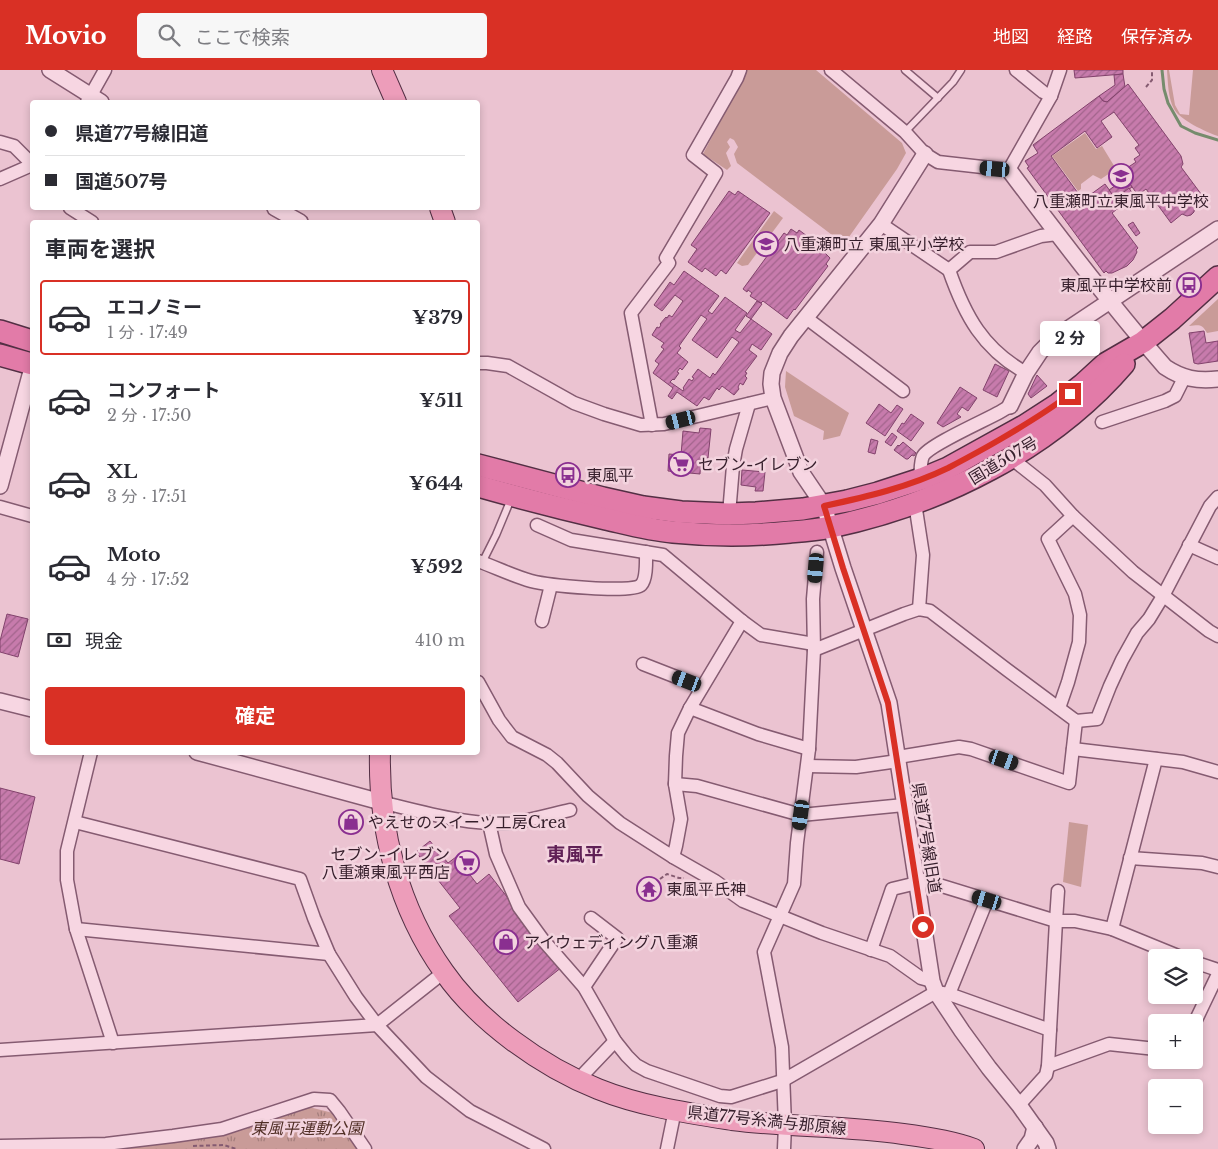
<!DOCTYPE html>
<html lang="ja">
<head>
<meta charset="utf-8">
<style>
	body { margin:0; font-family:"Libre Baskerville","Noto Sans JP",serif; background:#f7f7f7; color:#2b2b33; height:100vh; display:flex; flex-direction:column; font-size:19px; white-space:nowrap }
	* { box-sizing:border-box; margin:0 }
	p { font-size:16px; color:#7c7c81 }
	.icon { flex:none; width:28px; height:28px; fill:none; stroke:currentColor; stroke-width:2; stroke-linecap:round; stroke-linejoin:round }
	.map { position:relative; flex:1; overflow:hidden }
	.details { position:absolute; left:30px; top:150px; width:450px; height:535px; display:flex; flex-direction:column; background:#fff; border-radius:5px; box-shadow:0 2px 8px #0003 }
	.details>* { flex:none }
	.guide { position:absolute; left:30px; top:30px; width:450px; height:110px; border-radius:5px; box-shadow:0 2px 8px #0003; display:grid; align-content:center; height:110px; padding:0 15px; background:#fff }
	.tools { position:absolute; left:1148px; top:879px; display:grid; gap:10px }
	.tools a { display:grid; place-items:center; width:55px; height:55px; border-radius:5px; background:#fff; box-shadow:0 2px 8px #0003; font-size:25px }
	.end { position:absolute; width:22px; height:22px; margin:-11px; border:6px solid #d93025; background:#fff; box-shadow:0 0 0 2px #fff }
	.from { border-radius:50% }
	.bubble { position:absolute; height:35px; border-radius:5px; background:#fff; box-shadow:0 2px 8px #0003; font-size:16px; font-weight:700; line-height:35px; text-align:center }
	.car { position:absolute; width:15px; height:30px; margin:-15px -8px; border-radius:6px; box-shadow:0 0 4px 1px #0007; background:linear-gradient(#222 24%,#8ab4d8 0 40%,#222 0 76%,#8ab4d8 0 86%,#222 0) }
	.guide b { display:flex; align-items:center; gap:18px; height:48px; font-size:19px }
	.guide b+b { border-top:1px solid #e1e1e2 }
	.guide i { width:12px; height:12px; background:#2b2b33 }
	ul { padding:0; list-style:none }
	li { display:flex; align-items:center; gap:15px; height:75px; margin:0 10px 8px; padding:0 5px; border:2px solid transparent; border-radius:5px }
	li div { flex:1 }
	li b { display:block; font-size:19px }
	li em { font-style:normal; font-weight:700 }
	li.active { border-color:#d93025 }
	li>.icon { width:45px; height:45px; stroke-width:1.5 }
	h2 { padding:0 15px; font-size:22px; line-height:60px }
	.pay { display:flex; align-items:center; gap:12px; height:55px; padding:0 15px; font-size:19px }
	.pay p { margin-inline-start:auto }
	.cta { display:flex; gap:10px; margin-top:auto; padding:10px 15px }
	.cta a { flex:1; height:58px; border-radius:5px; background:#d93025; color:#fff; font-size:20px; font-weight:700; line-height:58px; text-align:center }
	header { display:flex; align-items:center; gap:30px; box-sizing:border-box; height:70px; padding:0 25px; background:#d93025; color:#fff }
	header strong { font-size:24px }
	nav { display:flex; gap:28px; margin-inline-start:auto; font-size:18px }
	.search { width:350px; height:45px; background:#f7f7f7; display:flex; align-items:center; gap:12px; box-sizing:border-box; padding:0 18px; border-radius:5px; color:#7c7c81; font-size:19px }
	.map>svg:first-child { display:block }
	.green { fill:#c99b98 }
	.park { fill:url(#park-tufts) }
	.lines { fill:none; stroke-linecap:round; stroke-linejoin:round }
	.stream { stroke:#768c6d; stroke-width:3 }
	.building { fill:url(#building-hatch); stroke:#82426c; fill-rule:evenodd }
	.service-casing { stroke:#855b71; stroke-width:9 }
	.minor-casing { stroke:#855b71; stroke-width:15 }
	.tertiary-casing { stroke:#855b71; stroke-width:18 }
	.primary-casing { stroke:#532f44; stroke-width:22 }
	.trunk-casing { stroke:#532f44; stroke-width:24 }
	.path { stroke:#855b71; stroke-width:2; stroke-dasharray:4 2.5; stroke-linecap:butt }
	.service { stroke:#f7d6e2; stroke-width:6 }
	.minor { stroke:#f7d6e2; stroke-width:12 }
	.tertiary { stroke:#f7d6e2; stroke-width:15 }
	.primary { stroke:#ed9dba; stroke-width:20 }
	.trunk { stroke:#e27ba8; stroke-width:21 }
	.route { stroke:#d93025; stroke-width:6 }
	.labels { text-anchor:middle; stroke-width:5; stroke-linejoin:round; paint-order:stroke }
	.poi-label { font-size:16px; fill:#351e2b; stroke:#f3d3de; text-anchor:start }
	.street-label { font-size:16px; fill:#351e2b; stroke:#f3d3de }
	.park-label { font-size:16px; font-style:italic; fill:#512f26; stroke:#f3d3de }
	.quarter-label { font-size:19px; font-weight:bold; fill:#602056; stroke:#f3d3de }
</style>
</head>
<body>
<header>
<strong>Movio</strong>
<div class="search"><svg class="icon" aria-label="search" viewBox="0 0 24 24"><circle cx="10" cy="10" r="6"/><path d="M15 15l6 6"/></svg>ここで検索</div>
<nav><a>地図</a><a>経路</a><a>保存済み</a></nav>
</header>
<div class="map">
<svg width="1218" height="1079" viewBox="0 0 1218 1079">
	<defs>
		<pattern id="park-tufts" width="24" height="20" patternUnits="userSpaceOnUse" patternTransform="scale(1.25)"><rect width="24" height="20" fill="#c99b98"/><path d="M3 7l-1-3M5 7V3M7 7l1-3M15 17l-1-3M17 17v-4M19 17l1-3" fill="none" stroke="#a47e7c"/></pattern>
		<pattern id="building-hatch" width="6" height="6" patternUnits="userSpaceOnUse" patternTransform="scale(1.25)"><rect width="6" height="6" fill="#c77bac"/><path d="M-1 1l2-2M0 6l6-6M5 7l2-2" fill="none" stroke="#a2648c"/></pattern>
	</defs>
	<rect width="100%" height="100%" fill="#ebc3d1"/>
	<!-- green -->
	<g class="green">
		<polygon points="747,0 816,0 902,73 906,83 897,99 844,174 737,93 734,84 738,77 734,70 730,68 727,72 730,77 726,83 731,96 727,100 703,84 740,14"/>
		<path d="M1167 0H1169L1175 35 1180 44 1189 45 1193 0H1218V66C1206 62 1180 50 1174 39 1168 28 1168 13 1167 0Z"/>
		<polygon points="1085,63 1096,79 1102,76 1116,99 1101,109 1093,105 1081,114 1081,119 1078,121 1052,86"/>
		<polygon points="774,141 783,148 748,195 742,196 737,193"/>
		<path d="M1218 229V261L1207 263C1202 253 1198 255 1189 256Z"/>
		<polygon points="786,301 849,343 840,366 823,370 824,361 794,346 785,317"/>
		<polygon points="1069,752 1088,755 1081,817 1063,812"/>
	</g>
	<!-- park -->
	<polygon class="park" points="305,1036 337,1044 357,1079 0,1079 141,1075"/>
	<g class="lines">
		<!-- stream -->
		<polyline class="stream" points="1162,0 1164,19 1168,33 1181,56 1195,63 1218,70"/>
	</g>
	<!-- building -->
	<g class="building">
		<polygon points="1074,0 1123,0 1123,4 1075,8"/>
		<polygon points="1123,4 1125,17 1107,32 1103,31 1099,26 1115,15 1114,5"/>
		<polygon points="1128,14 1181,86 1183,94 1181,97 1204,128 1195,135 1194,142 1191,145 1187,146 1182,144 1171,153 1146,119 1138,125 1121,102 1136,92 1134,89 1140,85 1135,78 1139,75 1114,42 1101,51 1112,67 1097,78 1085,61 1051,86 1083,130 1105,114 1121,136 1112,143 1138,178 1136,180 1137,182 1133,190 1127,196 1112,203 1108,203 1106,201 1104,203 1027,98 1029,97 1025,91 1038,83 1033,75 1099,26 1103,31 1107,32"/>
		<polygon points="1126,108 1132,117 1116,129 1109,120"/>
		<polygon points="1129,118 1136,129 1127,136 1119,126"/>
		<polygon points="729,121 735,125 738,121 770,143 726,204 721,200 716,206 705,198 702,202 688,192 697,179 691,175"/>
		<polygon points="1133,152 1140,163 1136,166 1128,155"/>
		<polygon points="791,159 797,163 799,160 827,181 825,183 830,188 826,194 828,196 795,240 794,239 787,249 763,231 761,233 750,226 752,223 748,220 747,222 743,219 784,163 787,165"/>
		<path d="M684 201 719 226 708 241 712 244 725 227 747 243 735 260 740 263 751 249 772 264 761 280 752 274 749 280 757 286 745 302 747 303 745 306 747 308 743 315 740 313 738 317 739 319 734 325 722 316 719 320 717 318 709 330 704 327 697 336 677 322 672 329 668 326 673 318 653 303 659 294 655 291 664 279 661 277 664 273 652 265 657 257 659 258 661 255 660 254 666 247 667 248 669 245 672 247 683 231 675 225 662 241 654 235 670 212 674 215ZM701 245 707 249 692 270 717 288 732 267 739 272 715 305 713 303 710 308 698 299 692 307 694 308 692 311 689 309 683 318 684 319 683 321 670 312 673 309 674 310 679 303 677 302 680 298 682 300 688 292 677 283 681 278 679 276Z"/>
		<polygon points="757,231 762,234 751,249 746,246"/>
		<polygon points="1204,261 1206,273 1218,271 1218,291 1198,294 1194,293 1189,263"/>
		<polygon points="995,294 1009,301 997,327 983,320"/>
		<polygon points="1037,305 1047,316 1031,328 1028,324"/>
		<polygon points="960,317 977,328 968,341 962,337 957,344 961,347 943,357 937,353"/>
		<polygon points="879,334 891,343 897,335 903,339 885,366 866,353"/>
		<polygon points="911,344 924,353 911,371 897,361 902,353 904,354"/>
		<polygon points="700,358 711,359 708,388 701,388 700,404 668,401 669,384 681,385 683,361 699,363"/>
		<polygon points="892,363 897,367 891,376 885,372"/>
		<polygon points="871,369 878,371 875,384 868,382"/>
		<polygon points="903,372 916,383 914,386 912,385 908,389 906,389 894,380 898,375 899,376"/>
		<polygon points="742,400 765,402 763,421 755,421 756,417 741,415"/>
		<polygon points="7,544 28,549 18,587 0,582 0,571"/>
		<polygon points="0,718 35,727 19,794 0,789"/>
		<polygon points="430,771 448,793 456,787 477,814 489,804 562,897 518,932 449,846 460,838 416,782"/>
		<polygon points="645,810 654,810 653,823 644,822 645,816 638,816 639,812 645,813"/>
	</g>
	<g class="lines">
		<defs>
			<g id="service">
				<polyline points="905,0 938,28"/>
				<polyline points="905,62 953,12 961,0"/>
				<polyline points="482,493 496,465 511,429"/>
			</g>
			<g id="minor">
				<polyline points="831,0 905,62 925,84 938,92 1009,100 1051,26 1060,0"/>
				<polyline points="1016,0 1043,22 1051,26"/>
				<polyline points="87,32 105,0"/>
				<polyline points="0,72 14,76 32,94"/>
				<polyline points="0,109 32,95"/>
				<polyline points="70,138 92,152"/>
				<polyline points="881,154 949,200"/>
				<polyline points="805,247 903,321"/>
				<polyline points="478,293 487,293 508,296 574,333 604,344 641,355 664,354 773,328"/>
				<path d="M1026 303C983 279 965 246 949 200L970 182H996L1041 166 1057 164"/>
				<polyline points="1102,352 1165,331 1175,326 1184,308"/>
				<polyline points="652,355 631,243 669,193 666,188 716,103 693,85 737,8 740,0"/>
				<polyline points="1011,388 1045,415 1073,446 1133,502 1209,561 1218,566"/>
				<path d="M920 409C921 403 920 392 923 386 929 375 986 350 1000 342L1010 336"/>
				<polyline points="915,433 923,485 919,539"/>
				<polyline points="0,437 32,446"/>
				<polyline points="729,444 733,396 736,379 749,334"/>
				<polyline points="537,455 571,470 663,485 742,551 761,565 814,574"/>
				<polyline points="1189,475 1218,488"/>
				<path d="M478 491C495 497 513 506 531 511 546 515 632 524 641 515 647 509 646 490 646 482"/>
				<polyline points="542,551 551,515"/>
				<polyline points="814,580 904,544 919,539 930,541 1006,599 1076,651 1097,649 1110,616 1122,590 1137,563 1149,549 1163,526 1210,436 1218,427"/>
				<polyline points="643,594 702,617"/>
				<polyline points="478,612 499,650 512,667 547,685 557,693 588,726 620,753 673,787 715,811 743,831 822,863 890,886 921,908 932,911"/>
				<polyline points="690,638 758,664 809,679"/>
				<polyline points="1059,638 1068,612 1079,572 1080,545 1075,524 1048,469 1073,446"/>
				<polyline points="1073,679 1183,692 1218,702"/>
				<polyline points="91,682 67,781 67,810 76,859 113,973"/>
				<polyline points="898,687 959,677 971,679 1069,713 1076,651"/>
				<polyline points="808,696 856,697 898,691"/>
				<polyline points="675,714 697,716 801,745 904,735"/>
				<path d="M381 732C422 742 476 758 518 752 535 749 553 744 570 740"/>
				<polyline points="75,752 300,809 314,848 329,884 356,927 377,955 426,1007 470,1041 544,1079"/>
				<polyline points="489,753 496,784 519,837 543,870 584,917 615,971 627,986 636,995 647,1001 720,1026 731,1027 782,1011 936,922 949,924 1050,960"/>
				<polyline points="673,787 676,776 681,749 675,714 676,686 678,663 690,638 742,551"/>
				<polyline points="1130,788 1202,793 1218,797"/>
				<polyline points="916,808 1056,851 1075,851 1112,859 1156,877 1183,888"/>
				<polyline points="76,859 329,884"/>
				<polyline points="1112,859 1156,689"/>
				<polyline points="871,880 892,819 917,813"/>
				<polyline points="1194,892 1218,900"/>
				<polyline points="584,917 617,868 591,848"/>
				<polyline points="949,924 987,830"/>
				<polyline points="1194,954 1218,904"/>
				<polyline points="0,980 377,955 444,902"/>
				<polyline points="1048,996 1109,974 1156,979"/>
				<polyline points="578,1010 615,971"/>
				<polyline points="1019,1035 1046,1005 1048,996 1056,851 1058,821"/>
				<polyline points="0,1076 106,1074 173,1066 222,1059 314,1029 330,1030 339,1041 365,1079"/>
				<polyline points="667,1079 675,1040"/>
				<polyline points="784,1079 785,1055 782,977 764,882 794,814 797,773 809,679 814,580 813,529 817,482"/>
			</g>
			<g id="tertiary">
				<polyline points="50,0 101,32"/>
				<polyline points="925,84 881,154 791,266 780,283 772,303 771,314 773,328 801,402 824,436 843,498 889,633 932,911 936,922 962,961 989,998 1019,1035 1046,1073 1048,1079"/>
				<path d="M1009 100C1059 167 1110 234 1165 297 1183 309 1197 311 1218 309"/>
				<polyline points="275,138 300,152"/>
				<polyline points="1010,336 1026,303 1040,282 1053,269 1218,159"/>
				<polyline points="0,416 32,298"/>
				<polyline points="0,631 32,639"/>
				<polyline points="197,682 381,732"/>
				<polyline points="1025,1079 1032,1069 1035,1057"/>
			</g>
			<g id="primary">
				<polyline points="382,0 396,32"/>
				<polyline points="440,138 445,152"/>
				<path d="M380 682C378 759 399 839 444 902 478 951 542 997 598 1019 640 1036 687 1043 732 1050 789 1057 846 1056 903 1064 927 1067 952 1071 974 1079"/>
			</g>
			<g id="trunk">
				<polyline points="0,261 32,271"/>
				<polyline points="0,285 32,294"/>
				<polyline points="478,395 603,428 643,437 681,442 729,444 756,443 803,439 847,431 878,423 924,408 948,398 1024,356 1058,334 1082,315 1105,294 1143,272 1172,249 1218,207"/>
				<path d="M478 416C520 428 563 439 606 449 628 454 650 460 673 462 713 466 750 466 790 462 803 461 817 460 831 457 940 434 1050 380 1124 294"/>
			</g>
		</defs>
		<!-- service casing -->
		<use href="#service" class="service-casing"/>
		<!-- minor casing -->
		<use href="#minor" class="minor-casing"/>
		<!-- tertiary casing -->
		<use href="#tertiary" class="tertiary-casing"/>
		<!-- primary casing -->
		<use href="#primary" class="primary-casing"/>
		<!-- trunk casing -->
		<use href="#trunk" class="trunk-casing"/>
		<!-- path -->
		<g class="path">
			<polyline points="1146,17 1152,10 1152,0"/>
			<polyline points="660,809 667,804 679,808 684,808"/>
			<polyline points="193,1076 224,1075 236,1079"/>
		</g>
		<!-- service -->
		<use href="#service" class="service"/>
		<!-- minor -->
		<use href="#minor" class="minor"/>
		<!-- tertiary -->
		<use href="#tertiary" class="tertiary"/>
		<!-- primary -->
		<use href="#primary" class="primary"/>
		<!-- trunk -->
		<use href="#trunk" class="trunk"/>
	</g>
	<g class="lines">
		<!-- route -->
		<path class="route" d="M923 857 888 633 843 498 824 436C866 427 909 417 948 398 965 389 982 380 999 370 1023 356 1047 342 1070 324"/>
	</g>
	<!-- icons -->
	<defs>
		<symbol id="school-ring" viewBox="-11 -11 22 22"><circle r="9.5" fill="#f3d3de" stroke="#8a2f90" stroke-width="1.5"/><path d="M0-5L7-2L0 1L-7-2ZM-4 1L0 2.5L4 1V4Q0 6-4 4Z" fill="#8a2f90"/></symbol>
		<symbol id="bus-ring" viewBox="-11 -11 22 22"><circle r="9.5" fill="#f3d3de" stroke="#8a2f90" stroke-width="1.5"/><path d="M-5-6H5V4H4V6H2V4H-2V6H-4V4H-5ZM-3.5-4V0h7V-4ZM-3.5 1.2v1.5H-2V1.2ZM2 1.2v1.5H3.5V1.2Z" fill="#8a2f90"/></symbol>
		<symbol id="supermarket-ring" viewBox="-11 -11 22 22"><circle r="9.5" fill="#f3d3de" stroke="#8a2f90" stroke-width="1.5"/><path d="M-6-5.5h2.5l.6 2H6L4.5 2H-2.5L-4.4-4H-6ZM-1.5 3.2a1.3 1.3 0 1 0 .1 0ZM3 3.2a1.3 1.3 0 1 0 .1 0Z" fill="#8a2f90"/></symbol>
		<symbol id="shop-ring" viewBox="-11 -11 22 22"><circle r="9.5" fill="#f3d3de" stroke="#8a2f90" stroke-width="1.5"/><path d="M-5-2.5h2.3a2.7 3.5 0 0 1 5.4 0H5L5.5 6h-11ZM-1.5-2.5h3a1.5 2.3 0 0 0-3 0Z" fill="#8a2f90"/></symbol>
		<symbol id="temple-ring" viewBox="-11 -11 22 22"><circle r="9.5" fill="#f3d3de" stroke="#8a2f90" stroke-width="1.5"/><path d="M0-6L5-2H3V0L6.5 2.5H4V6H1.5V3h-3V6H-4V2.5H-6.5L-3 0V-2H-5Z" fill="#8a2f90"/></symbol>
	</defs>
	<g fill-rule="evenodd">
		<use href="#school-ring" x="1107" y="92" width="28" height="28"/>
		<use href="#school-ring" x="752" y="160" width="28" height="28"/>
		<use href="#bus-ring" x="1175" y="201" width="28" height="28"/>
		<use href="#supermarket-ring" x="667" y="380" width="28" height="28"/>
		<use href="#bus-ring" x="554" y="391" width="28" height="28"/>
		<use href="#shop-ring" x="337" y="738" width="28" height="28"/>
		<use href="#supermarket-ring" x="453" y="779" width="28" height="28"/>
		<use href="#temple-ring" x="635" y="805" width="28" height="28"/>
		<use href="#shop-ring" x="492" y="858" width="28" height="28"/>
	</g>
	<g class="labels">
		<!-- poi labels -->
		<g class="poi-label">
			<text x="1121" y="137" text-anchor="middle">八重瀬町立東風平中学校</text>
			<text x="784" y="180">八重瀬町立 東風平小学校</text>
			<text x="1172" y="221" text-anchor="end">東風平中学校前</text>
			<text x="698" y="400">セブン-イレブン</text>
			<text x="586" y="411">東風平</text>
			<text x="368" y="758">やえせのスイーツ工房Crea</text>
			<text x="450" y="790" text-anchor="end">セブン-イレブン<tspan x="450" dy="18">八重瀬東風平西店</tspan></text>
			<text x="666" y="825">東風平氏神</text>
			<text x="524" y="878">アイウェディング八重瀬</text>
		</g>
		<!-- street labels -->
		<g class="street-label">
			<text transform="translate(1003 390) rotate(-31)" y="6">国道507号</text>
			<text transform="translate(927 768) rotate(81)" y="6">県道77号線旧道</text>
			<text transform="translate(767 1050) rotate(6)" y="6">県道77号糸満与那原線</text>
		</g>
		<!-- park labels -->
		<g class="park-label">
			<text x="307" y="1064">東風平運動公園</text>
		</g>
		<!-- quarter labels -->
		<g class="quarter-label">
			<text x="575" y="791">東風平</text>
		</g>
	</g>
</svg>
<div class="tools">
<a><svg class="icon" aria-label="layers" viewBox="0 0 24 24"><path d="M12 4l9 5-9 5-9-5zM3 14l9 5 9-5"/></svg></a>
<a>+</a>
<a>−</a>
</div>
<i class="end from" style="left:923px;top:857px"></i>
<i class="end" style="left:1070px;top:324px"></i>
<div class="bubble" style="left:1040px;top:251px;width:60px">2 分</div>
<i class="car" style="left:995px;top:99px;rotate:275deg"></i>
<i class="car" style="left:681px;top:350px;rotate:256deg"></i>
<i class="car" style="left:816px;top:498px;rotate:185deg"></i>
<i class="car" style="left:687px;top:611px;rotate:291deg"></i>
<i class="car" style="left:1004px;top:690px;rotate:109deg"></i>
<i class="car" style="left:801px;top:745px;rotate:188deg"></i>
<i class="car" style="left:987px;top:830px;rotate:287deg"></i>
<div class="guide">
<b><i class="from"></i>県道77号線旧道</b>
<b><i></i>国道507号</b>
</div>
<section class="details">
<h2>車両を選択</h2>
<ul>
<li class="active"><svg class="icon" aria-label="car" viewBox="0 0 24 24"><path d="M5 17H2v-5l4-1 3-4h7l3 4 3 1v5h-3M9 17h6M6 11h13"/><circle cx="7" cy="17" r="2"/><circle cx="17" cy="17" r="2"/></svg><div><b>エコノミー</b><p>1 分 · 17:49</p></div><em>¥379</em></li>
<li><svg class="icon" aria-label="car" viewBox="0 0 24 24"><path d="M5 17H2v-5l4-1 3-4h7l3 4 3 1v5h-3M9 17h6M6 11h13"/><circle cx="7" cy="17" r="2"/><circle cx="17" cy="17" r="2"/></svg><div><b>コンフォート</b><p>2 分 · 17:50</p></div><em>¥511</em></li>
<li><svg class="icon" aria-label="car" viewBox="0 0 24 24"><path d="M5 17H2v-5l4-1 3-4h7l3 4 3 1v5h-3M9 17h6M6 11h13"/><circle cx="7" cy="17" r="2"/><circle cx="17" cy="17" r="2"/></svg><div><b>XL</b><p>3 分 · 17:51</p></div><em>¥644</em></li>
<li><svg class="icon" aria-label="car" viewBox="0 0 24 24"><path d="M5 17H2v-5l4-1 3-4h7l3 4 3 1v5h-3M9 17h6M6 11h13"/><circle cx="7" cy="17" r="2"/><circle cx="17" cy="17" r="2"/></svg><div><b>Moto</b><p>4 分 · 17:52</p></div><em>¥592</em></li>
</ul>
<div class="pay"><svg class="icon" aria-label="cash" viewBox="0 0 24 24"><path d="M3 7h18v10H3z"/><circle cx="12" cy="12" r="2"/></svg>現金<p>410 m</p></div>
<div class="cta"><a>確定</a></div>
</section>
</div>
</body>
</html>
